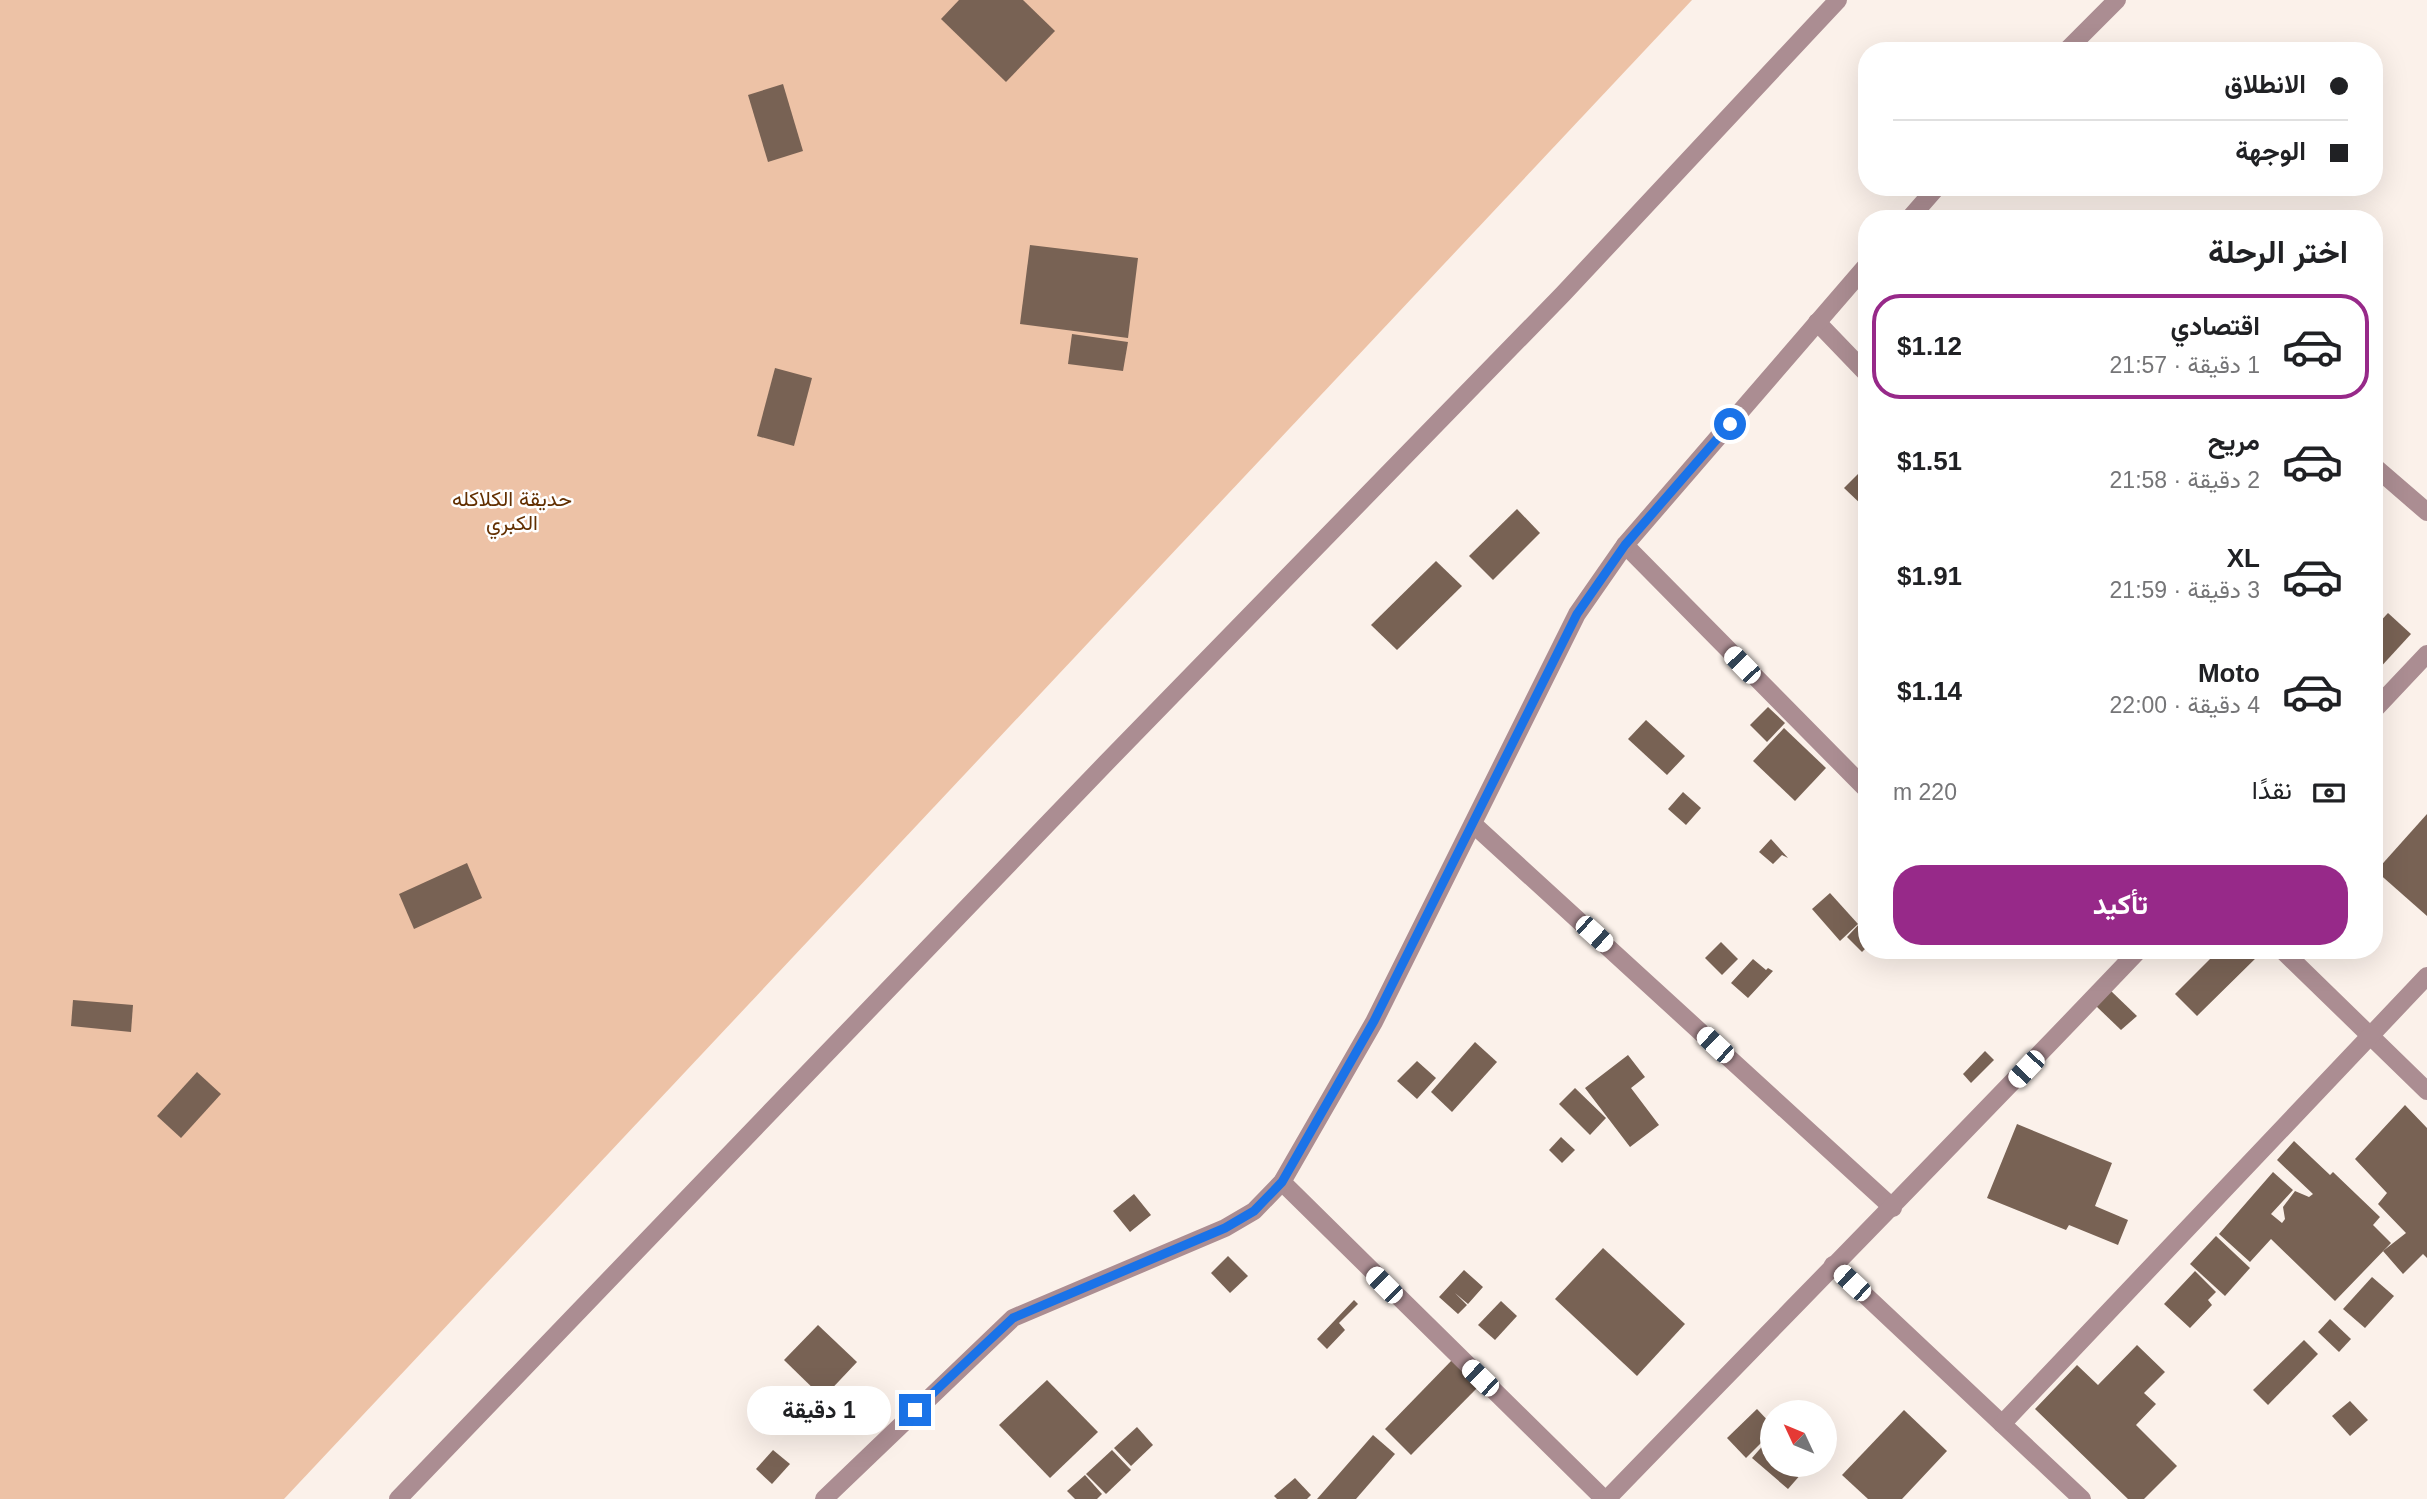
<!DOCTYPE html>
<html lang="ar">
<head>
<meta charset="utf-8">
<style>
	body { margin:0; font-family:Arial,Vazirmatn,sans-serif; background:#f6f6f6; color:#202124; direction:rtl; height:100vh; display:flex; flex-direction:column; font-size:26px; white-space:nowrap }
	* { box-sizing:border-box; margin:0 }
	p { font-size:23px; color:#757577 }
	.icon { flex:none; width:38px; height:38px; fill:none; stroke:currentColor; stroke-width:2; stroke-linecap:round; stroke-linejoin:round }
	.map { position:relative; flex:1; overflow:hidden; direction:ltr }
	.panel { position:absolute; left:1858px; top:210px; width:525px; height:749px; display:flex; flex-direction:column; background:#fff; border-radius:28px; box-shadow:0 7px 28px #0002; direction:rtl }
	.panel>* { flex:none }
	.hud { position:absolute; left:1858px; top:42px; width:525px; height:154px; border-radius:28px; box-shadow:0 7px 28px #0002; direction:rtl; display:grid; align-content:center; height:154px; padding:0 35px; background:#fff }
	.needle { width:46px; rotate:314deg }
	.tools { position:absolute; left:1760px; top:1400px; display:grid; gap:14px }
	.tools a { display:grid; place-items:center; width:77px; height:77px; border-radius:50%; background:#fff; box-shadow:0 7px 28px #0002; font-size:35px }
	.end { position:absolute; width:32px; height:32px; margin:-16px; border:9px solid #1a73e8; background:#fff; box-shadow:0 0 0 4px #fff }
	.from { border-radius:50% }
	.bubble { position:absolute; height:49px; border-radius:24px; background:#fff; box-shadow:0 7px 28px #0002; font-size:23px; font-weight:700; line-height:49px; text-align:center; direction:rtl }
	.car { position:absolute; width:21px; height:42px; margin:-21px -10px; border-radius:9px; box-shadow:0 0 5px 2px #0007; background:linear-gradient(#fff 24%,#345 0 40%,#fff 0 76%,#345 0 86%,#fff 0) }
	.hud b { display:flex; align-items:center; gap:24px; height:66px; font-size:26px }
	.hud b+b { border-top:2px solid #e0e0e0 }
	.hud i { width:18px; height:18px; background:#202124 }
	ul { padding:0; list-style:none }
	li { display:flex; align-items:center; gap:21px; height:105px; margin:0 14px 10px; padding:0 21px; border:4px solid transparent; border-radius:28px }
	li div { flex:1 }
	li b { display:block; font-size:26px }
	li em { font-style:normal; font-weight:700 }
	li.current { border-color:#972989 }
	li>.icon { width:63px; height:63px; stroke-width:1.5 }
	h2 { padding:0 35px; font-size:32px; line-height:84px }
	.pay { display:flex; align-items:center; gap:18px; height:77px; padding:0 35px; font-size:26px }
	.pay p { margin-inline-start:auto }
	.button { display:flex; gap:14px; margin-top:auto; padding:14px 35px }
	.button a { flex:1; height:80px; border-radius:28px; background:#972989; color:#fff; font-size:28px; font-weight:700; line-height:80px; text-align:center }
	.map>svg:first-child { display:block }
	.green { fill:#edc2a6 }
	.building { fill:#786254 }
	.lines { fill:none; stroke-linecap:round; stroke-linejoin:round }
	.minor { stroke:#ab8d92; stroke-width:18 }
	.route { stroke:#1a73e8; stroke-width:9 }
	.labels { text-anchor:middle; stroke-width:5; stroke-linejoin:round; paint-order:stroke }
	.park-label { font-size:21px; fill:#622f01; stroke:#fff }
</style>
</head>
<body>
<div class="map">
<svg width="2427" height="1499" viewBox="0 0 2427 1499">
	<rect width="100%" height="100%" fill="#fbf1ea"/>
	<!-- green -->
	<polygon class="green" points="0,0 1692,0 284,1499 0,1499"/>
	<!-- building -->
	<g class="building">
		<polygon points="959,0 1023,0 1055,31 1006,82 941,19"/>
		<polygon points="783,84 803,151 768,162 748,95"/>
		<polygon points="1030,245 1138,258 1128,338 1020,324"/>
		<polygon points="1072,334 1128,342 1123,371 1068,364"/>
		<polygon points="775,368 812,378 794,446 757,436"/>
		<polygon points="1867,465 1867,504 1864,507 1844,488"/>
		<polygon points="1517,509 1540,533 1493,580 1469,556"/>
		<polygon points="1436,561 1462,586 1397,650 1371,625"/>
		<polygon points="2388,613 2411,634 2377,671 2375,627"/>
		<polygon points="1768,707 1785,723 1767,742 1750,725"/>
		<polygon points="1646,720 1685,756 1667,775 1628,739"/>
		<polygon points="1784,728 1826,768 1795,801 1753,761"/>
		<polygon points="1683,792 1701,808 1686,825 1668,809"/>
		<polygon points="2427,814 2427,916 2376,871"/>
		<polygon points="1771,839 1788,858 1782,855 1773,864 1759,852"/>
		<polygon points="467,863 482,898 414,929 399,894"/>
		<polygon points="1830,893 1858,924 1840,941 1812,909"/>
		<polygon points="1862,921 1867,926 1867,947 1862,952 1847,937"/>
		<polygon points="1721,942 1738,959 1722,975 1705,958"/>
		<polygon points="2214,950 2256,950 2260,954 2197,1016 2175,994 2216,953"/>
		<polygon points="1753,959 1766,970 1768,968 1773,971 1748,998 1731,983"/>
		<polygon points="2111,991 2137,1016 2121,1030 2096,1006"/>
		<polygon points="73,1000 133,1005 131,1032 71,1026"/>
		<polygon points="1475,1042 1497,1062 1452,1112 1431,1092"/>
		<polygon points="1985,1051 1994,1060 1971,1083 1963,1074"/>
		<polygon points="1628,1055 1645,1077 1631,1088 1659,1125 1630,1147 1585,1088"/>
		<polygon points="1417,1061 1436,1078 1417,1099 1397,1081"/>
		<polygon points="197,1072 221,1094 181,1138 157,1116"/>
		<polygon points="1575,1088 1606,1118 1590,1135 1559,1104"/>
		<polygon points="2405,1105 2427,1128 2427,1258 2423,1254 2403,1274 2383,1251 2406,1233 2378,1204 2387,1193 2355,1159"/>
		<polygon points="2017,1124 2112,1163 2095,1206 2128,1220 2118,1245 2069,1225 2066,1230 1987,1198"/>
		<polygon points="1561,1137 1575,1150 1562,1163 1549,1150"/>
		<polygon points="2294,1141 2330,1175 2333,1172 2380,1217 2373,1225 2391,1243 2335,1301 2271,1239 2250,1262 2219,1234 2273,1172 2293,1190 2271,1214 2282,1223 2285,1219 2283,1207 2295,1191 2309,1197 2313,1194 2277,1160"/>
		<polygon points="1134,1194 1151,1215 1130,1232 1113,1211"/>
		<polygon points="2216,1236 2250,1268 2225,1296 2190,1264"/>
		<polygon points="1603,1248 1685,1324 1637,1376 1555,1299"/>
		<polygon points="1228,1256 1248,1276 1230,1293 1211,1273"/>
		<polygon points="1464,1270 1483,1287 1468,1304 1455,1293 1467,1305 1458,1314 1439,1297"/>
		<polygon points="2195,1271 2216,1292 2208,1300 2212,1305 2190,1328 2164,1304"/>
		<polygon points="2372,1277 2394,1296 2365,1328 2343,1309"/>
		<polygon points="1354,1300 1358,1304 1339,1323 1345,1330 1327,1349 1317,1339"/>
		<polygon points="1501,1301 1517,1316 1495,1340 1478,1325"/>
		<polygon points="2330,1319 2351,1339 2339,1352 2318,1332"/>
		<polygon points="818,1325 857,1362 823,1398 784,1360"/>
		<polygon points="2304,1340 2318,1354 2268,1405 2253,1390"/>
		<polygon points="2137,1345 2165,1372 2144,1393 2156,1404 2136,1425 2177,1466 2144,1499 2128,1499 2035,1409 2077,1365 2098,1385"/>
		<polygon points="1453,1359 1479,1386 1411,1455 1385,1429"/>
		<polygon points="1047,1380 1098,1432 1050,1478 999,1425"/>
		<polygon points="2350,1401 2368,1420 2350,1436 2332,1416"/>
		<polygon points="1757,1409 1773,1426 1773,1431 1746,1458 1727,1438"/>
		<polygon points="1904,1410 1947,1451 1902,1499 1868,1499 1842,1475"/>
		<polygon points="1137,1427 1153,1445 1131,1466 1114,1448"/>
		<polygon points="1773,1434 1773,1465 1809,1465 1788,1489 1752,1458"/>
		<polygon points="1373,1435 1395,1454 1356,1499 1317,1499"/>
		<polygon points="773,1450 790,1464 772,1484 756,1469"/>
		<polygon points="1112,1450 1131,1470 1106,1494 1086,1474"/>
		<polygon points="1085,1475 1102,1494 1097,1499 1075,1499 1067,1491"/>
		<polygon points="1295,1478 1311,1495 1307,1499 1277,1499 1274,1496"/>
	</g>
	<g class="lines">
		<!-- minor -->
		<g class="minor">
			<polyline points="2066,51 2117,0"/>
			<polyline points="1909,219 1937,187"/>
			<polyline points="1817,322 1867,374"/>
			<polyline points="2375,467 2427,512"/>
			<polyline points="1625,545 1867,790"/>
			<polyline points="2375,709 2427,654"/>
			<polyline points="1473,824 1893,1208"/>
			<polyline points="2282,950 2427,1091"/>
			<polyline points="1282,1182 1604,1499"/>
			<polyline points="1833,1265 2082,1499"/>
			<polyline points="2002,1424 2427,976"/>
			<polyline points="398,1499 1106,763 1563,294 1838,0"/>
			<polyline points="824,1499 1013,1318 1225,1228 1254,1211 1282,1182 1374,1022 1577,614 1625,545 1867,265"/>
			<path d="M1607 1499C1784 1316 1963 1135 2139 950"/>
		</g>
	</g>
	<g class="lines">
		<!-- route -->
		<polyline class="route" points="915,1410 1013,1318 1225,1228 1254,1211 1282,1182 1374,1021 1577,614 1625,545 1730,424"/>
	</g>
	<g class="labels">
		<!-- park labels -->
		<g class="park-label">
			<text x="512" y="506">حديقة الكلاكله<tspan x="512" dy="24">الكبري</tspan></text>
		</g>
	</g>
</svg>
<div class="tools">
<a><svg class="needle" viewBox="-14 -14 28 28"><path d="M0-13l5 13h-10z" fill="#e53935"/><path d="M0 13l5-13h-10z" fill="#757577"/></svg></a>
</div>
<i class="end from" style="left:1730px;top:424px"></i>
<i class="end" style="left:915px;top:1410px"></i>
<div class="bubble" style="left:747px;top:1386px;width:144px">1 دقيقة</div>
<i class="car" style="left:1742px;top:665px;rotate:316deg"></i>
<i class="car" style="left:1594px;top:934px;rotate:132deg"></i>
<i class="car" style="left:1715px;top:1045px;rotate:313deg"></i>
<i class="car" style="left:2026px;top:1069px;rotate:223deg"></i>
<i class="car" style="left:1852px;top:1283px;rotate:313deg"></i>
<i class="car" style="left:1384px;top:1285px;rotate:315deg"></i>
<i class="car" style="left:1480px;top:1378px;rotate:314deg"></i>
<div class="hud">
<b><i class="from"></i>الانطلاق</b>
<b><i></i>الوجهة</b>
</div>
<section class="panel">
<h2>اختر الرحلة</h2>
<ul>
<li class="current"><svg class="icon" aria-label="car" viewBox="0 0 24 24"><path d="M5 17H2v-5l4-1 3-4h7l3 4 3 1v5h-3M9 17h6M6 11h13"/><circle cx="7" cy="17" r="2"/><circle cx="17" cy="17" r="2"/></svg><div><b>اقتصادي</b><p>1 دقيقة · 21:57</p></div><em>$1.12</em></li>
<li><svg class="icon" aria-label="car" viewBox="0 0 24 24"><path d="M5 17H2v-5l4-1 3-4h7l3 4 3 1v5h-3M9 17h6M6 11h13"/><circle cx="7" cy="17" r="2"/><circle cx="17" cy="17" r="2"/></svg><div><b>مريح</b><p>2 دقيقة · 21:58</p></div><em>$1.51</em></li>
<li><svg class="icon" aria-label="car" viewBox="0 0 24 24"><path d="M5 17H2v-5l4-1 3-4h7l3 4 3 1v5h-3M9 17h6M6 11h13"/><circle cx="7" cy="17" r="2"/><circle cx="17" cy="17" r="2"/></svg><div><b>XL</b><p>3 دقيقة · 21:59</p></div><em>$1.91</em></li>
<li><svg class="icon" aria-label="car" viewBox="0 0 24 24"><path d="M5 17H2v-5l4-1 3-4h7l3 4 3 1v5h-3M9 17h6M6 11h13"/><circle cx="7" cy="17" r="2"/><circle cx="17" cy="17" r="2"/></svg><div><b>Moto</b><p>4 دقيقة · 22:00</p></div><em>$1.14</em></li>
</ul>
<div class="pay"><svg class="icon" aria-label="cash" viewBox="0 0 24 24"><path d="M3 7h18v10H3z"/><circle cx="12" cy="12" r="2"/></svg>نقدًا<p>220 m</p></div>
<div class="button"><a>تأكيد</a></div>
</section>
</div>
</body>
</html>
